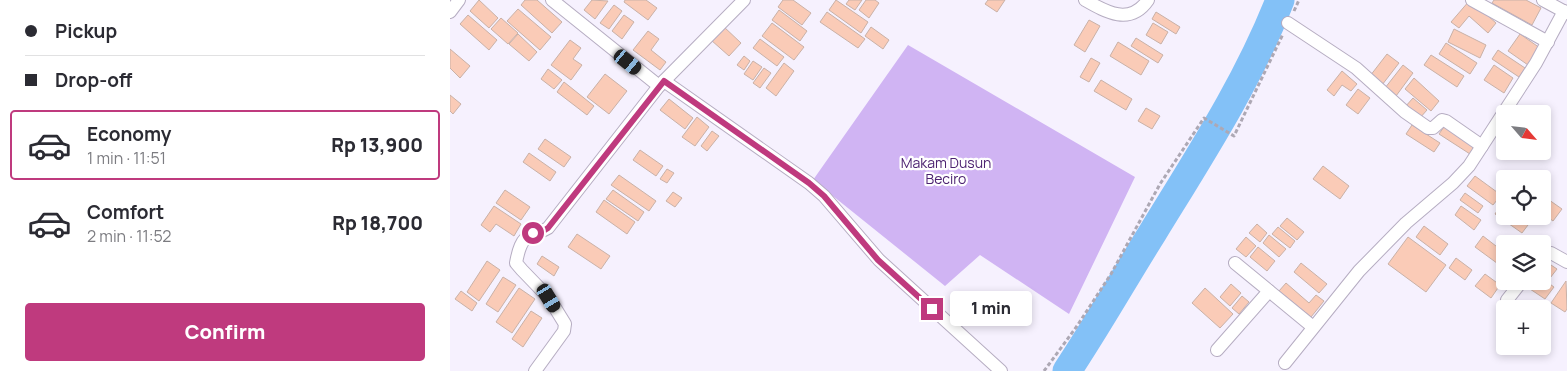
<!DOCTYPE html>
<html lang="en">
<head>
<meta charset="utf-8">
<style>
	body { margin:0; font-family:Manrope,sans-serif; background:#f2f2f3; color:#2b2b33; height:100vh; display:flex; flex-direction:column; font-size:19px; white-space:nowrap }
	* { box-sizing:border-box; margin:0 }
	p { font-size:16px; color:#7c7c81 }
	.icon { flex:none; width:28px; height:28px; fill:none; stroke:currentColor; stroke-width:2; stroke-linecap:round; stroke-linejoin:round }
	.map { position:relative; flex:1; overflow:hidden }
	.side { display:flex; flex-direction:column; background:#fff; width:450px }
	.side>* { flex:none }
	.guide { display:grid; align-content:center; height:110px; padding:0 25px; background:#fff }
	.needle { width:32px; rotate:118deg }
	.controls { position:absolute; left:1046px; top:105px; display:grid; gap:10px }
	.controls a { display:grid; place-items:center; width:55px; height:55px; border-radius:5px; background:#fff; box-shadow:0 2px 8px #0003; font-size:25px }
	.end { position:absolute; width:22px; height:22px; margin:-11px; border:6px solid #bf3a7e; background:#fff; box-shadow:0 0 0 2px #fff }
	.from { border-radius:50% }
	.bubble { position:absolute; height:35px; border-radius:5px; background:#fff; box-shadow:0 2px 8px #0003; font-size:16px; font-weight:800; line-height:35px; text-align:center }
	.car { position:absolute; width:15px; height:30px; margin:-15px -8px; border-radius:6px; box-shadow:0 0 4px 1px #0007; background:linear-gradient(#222 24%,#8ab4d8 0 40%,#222 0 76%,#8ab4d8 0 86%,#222 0) }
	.guide b { display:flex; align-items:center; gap:18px; height:48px; font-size:19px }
	.guide b+b { border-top:1px solid #e1e1e2 }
	.guide i { width:12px; height:12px; background:#2b2b33 }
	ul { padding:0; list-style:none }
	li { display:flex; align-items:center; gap:15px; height:70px; margin:0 10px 8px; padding:0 15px; border:2px solid transparent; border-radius:5px }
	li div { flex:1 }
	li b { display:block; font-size:19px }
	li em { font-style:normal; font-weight:800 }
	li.current { border-color:#bf3a7e }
	li>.icon { width:45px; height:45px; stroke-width:1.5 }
	.button { display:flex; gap:10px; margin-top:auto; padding:10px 25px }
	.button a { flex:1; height:58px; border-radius:5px; background:#bf3a7e; color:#fff; font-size:20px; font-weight:800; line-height:58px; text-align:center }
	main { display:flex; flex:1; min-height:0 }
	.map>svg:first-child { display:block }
	.green { fill:#d0b4f3 }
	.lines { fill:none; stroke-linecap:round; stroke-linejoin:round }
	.river { stroke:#83c1f7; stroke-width:29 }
	.building { fill:#facbb7; stroke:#c9b1a7 }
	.minor-casing { stroke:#b6adc2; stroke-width:14 }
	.path { stroke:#ada8b4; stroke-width:3; stroke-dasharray:4 2.5; stroke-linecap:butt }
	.minor { stroke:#fff; stroke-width:12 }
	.route { stroke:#bf3a7e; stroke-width:6 }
	.labels { text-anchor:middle; stroke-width:4.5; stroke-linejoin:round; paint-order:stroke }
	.park-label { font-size:14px; fill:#4c2271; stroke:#fff }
</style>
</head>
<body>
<main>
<section class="side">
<div class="guide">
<b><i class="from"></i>Pickup</b>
<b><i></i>Drop-off</b>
</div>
<ul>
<li class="current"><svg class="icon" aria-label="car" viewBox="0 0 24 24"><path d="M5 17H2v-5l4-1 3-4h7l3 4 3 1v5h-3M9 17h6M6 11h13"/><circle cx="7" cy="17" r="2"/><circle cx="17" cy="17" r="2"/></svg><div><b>Economy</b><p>1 min · 11:51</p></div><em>Rp 13,900</em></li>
<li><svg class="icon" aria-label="car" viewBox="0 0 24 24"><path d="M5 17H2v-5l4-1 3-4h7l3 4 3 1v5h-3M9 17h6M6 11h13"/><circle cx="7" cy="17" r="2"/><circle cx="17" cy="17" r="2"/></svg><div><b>Comfort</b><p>2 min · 11:52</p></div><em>Rp 18,700</em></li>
</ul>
<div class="button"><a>Confirm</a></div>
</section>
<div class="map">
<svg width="1117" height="371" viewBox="0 0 1117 371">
	<rect width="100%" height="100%" fill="#f6f1fe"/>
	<!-- green -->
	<polygon class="green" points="458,45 685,177 619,314 530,255 495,286 363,180"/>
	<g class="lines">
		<!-- river -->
		<path class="river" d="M617 371C647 326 674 278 703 232 749 157 798 82 830 0"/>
	</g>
	<!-- building -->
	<g class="building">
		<polygon points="29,0 48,18 39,28 20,11"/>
		<polygon points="75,0 87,0 112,22 102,33 71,5"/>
		<polygon points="142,0 158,1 145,19 134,10"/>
		<polygon points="175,0 196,0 207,8 198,20 174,2"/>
		<polygon points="333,0 343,0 361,13 352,25 328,7"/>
		<polygon points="386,0 418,22 411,33 379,10"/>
		<polygon points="399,0 412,0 405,10 396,4"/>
		<polygon points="416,0 425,0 429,3 419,18 409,10"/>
		<polygon points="538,0 555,0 547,12 535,4"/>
		<polygon points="1020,0 1046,23 1038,33 1019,16 1009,28 1001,22"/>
		<polygon points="1044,0 1076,0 1091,8 1082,25 1042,3"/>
		<polygon points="164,5 172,11 159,29 150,23"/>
		<polygon points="68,9 101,37 90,50 57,21"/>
		<polygon points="329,10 357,31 350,41 322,20"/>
		<polygon points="377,12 415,39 408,48 370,22"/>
		<polygon points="706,12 730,27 726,34 702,19"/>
		<polygon points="18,15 47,40 39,50 10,24"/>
		<polygon points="174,15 184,22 172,39 162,31"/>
		<polygon points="51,18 68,33 58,44 41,29"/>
		<polygon points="639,20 650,26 635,52 624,45"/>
		<polygon points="322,23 354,47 344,60 312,36"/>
		<polygon points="703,23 718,32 711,44 696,35"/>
		<polygon points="273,26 291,43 279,56 261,40"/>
		<polygon points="421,27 439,40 433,49 415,36"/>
		<polygon points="1004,29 1036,45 1030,58 998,42"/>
		<polygon points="198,31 209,39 201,50 216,62 210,70 183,50"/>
		<polygon points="68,34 87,52 79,61 59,44"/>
		<polygon points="1070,34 1090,48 1078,65 1058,51"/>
		<polygon points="686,38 713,55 708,63 681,46"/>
		<polygon points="310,39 334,57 327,66 303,48"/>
		<polygon points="120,40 131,48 123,59 132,65 121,80 101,65"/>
		<polygon points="668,42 699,61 691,75 660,56"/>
		<polygon points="996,43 1027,63 1020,74 989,54"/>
		<polygon points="0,49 20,66 10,78 0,68"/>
		<polygon points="1048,50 1075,68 1069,77 1042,59"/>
		<polygon points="937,54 949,63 932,85 920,76"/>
		<polygon points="981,55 1014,76 1007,87 974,65"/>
		<polygon points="294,56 300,61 294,70 287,65"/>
		<polygon points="641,58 650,63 639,82 630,77"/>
		<polygon points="303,61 312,67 303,80 294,74"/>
		<polygon points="334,63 344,71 326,96 316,88"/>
		<polygon points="953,65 963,73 946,96 935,88"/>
		<polygon points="1044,65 1063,78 1054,93 1034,80"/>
		<polygon points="314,68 321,73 310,88 303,83"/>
		<polygon points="98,69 112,80 104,89 91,79"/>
		<polygon points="892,71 907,84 901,91 892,85 884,96 877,90"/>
		<polygon points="155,74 177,91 159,114 137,97"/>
		<polygon points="964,78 989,101 981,111 955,89"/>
		<polygon points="651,80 682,99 676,110 644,91"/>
		<polygon points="114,82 144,106 137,115 107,92"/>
		<polygon points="908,89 920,98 908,114 896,105"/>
		<polygon points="0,95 11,104 3,114 0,111"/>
		<polygon points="963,98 977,110 969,119 955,107"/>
		<polygon points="219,99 243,118 235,129 210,110"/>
		<polygon points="696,108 710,116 702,129 688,121"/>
		<polygon points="247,117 259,127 245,146 232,137"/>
		<polygon points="996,124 1026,144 1020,154 989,134"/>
		<polygon points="962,125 990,143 984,152 956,134"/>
		<polygon points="262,131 269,136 257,151 251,146"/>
		<polygon points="95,139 121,157 114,167 88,149"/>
		<polygon points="190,150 213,166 206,176 183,160"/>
		<polygon points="79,153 106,172 100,181 73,162"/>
		<polygon points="873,166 899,186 890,199 863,179"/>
		<polygon points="217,169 224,173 217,183 210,179"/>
		<polygon points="169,175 206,201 199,211 161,185"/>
		<polygon points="1025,176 1051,195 1043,205 1017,186"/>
		<polygon points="55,190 80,207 71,220 46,203"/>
		<polygon points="163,190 194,212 188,221 156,199"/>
		<polygon points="223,192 232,198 225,207 216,201"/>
		<polygon points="1015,193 1033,206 1028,213 1010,200"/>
		<polygon points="1092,195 1112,209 1103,221 1092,213"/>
		<polygon points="154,200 185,222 177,234 146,212"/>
		<polygon points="1051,205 1055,208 1055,216 1066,216 1078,225 1072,233 1045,214"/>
		<polygon points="44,206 71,224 64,236 46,224 40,232 31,225"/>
		<polygon points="1011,206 1031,220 1024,230 1005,215"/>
		<polygon points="1069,216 1086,216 1080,224"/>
		<polygon points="837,218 854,232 847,240 830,226"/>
		<polygon points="807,224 817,233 810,242 799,233"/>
		<polygon points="974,226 998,244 990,255 966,237"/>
		<polygon points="828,227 845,241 840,248 822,234"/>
		<polygon points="127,234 160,256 151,269 118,247"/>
		<polygon points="819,235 836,249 829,257 813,243"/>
		<polygon points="1033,236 1055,253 1055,269 1025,247"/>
		<polygon points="796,237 806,246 796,257 786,249"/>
		<polygon points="958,237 996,265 976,292 938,264"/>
		<polygon points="808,247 825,261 817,271 800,257"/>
		<polygon points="92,256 109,267 104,276 87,264"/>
		<polygon points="1006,258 1022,270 1015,280 999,268"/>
		<polygon points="37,261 50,270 29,301 17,292"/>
		<polygon points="1095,261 1107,269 1097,282 1104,287 1095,299 1077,287 1081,281 1092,281 1092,264"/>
		<polygon points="851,263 877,284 869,293 844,272"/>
		<polygon points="1035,274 1050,285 1041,298 1025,286"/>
		<polygon points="53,277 66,285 48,312 36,304"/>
		<polygon points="1116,281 1117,309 1115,312 1101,303"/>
		<polygon points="836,283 859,303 866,295 874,301 861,317 829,291"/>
		<polygon points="781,284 791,293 780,306 770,297"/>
		<polygon points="69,288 85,299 62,333 46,322"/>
		<polygon points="755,288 783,314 770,328 742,303"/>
		<polygon points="11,291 27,303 22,311 5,299"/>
		<polygon points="792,296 799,302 789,314 782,308"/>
		<polygon points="81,311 92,318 73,347 62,339"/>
	</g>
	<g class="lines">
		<defs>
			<g id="minor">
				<polyline points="102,0 209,86"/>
				<path d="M635 0C656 12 680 26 698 0"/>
				<polyline points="1022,0 1098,42"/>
				<polyline points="1093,0 1117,13"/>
				<polyline points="0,12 9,0"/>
				<polyline points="838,23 906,68 955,112 978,128 983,128 992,120 996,121 1032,146"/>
				<polyline points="214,81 359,183 374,196 429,260 551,371"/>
				<polyline points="1092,256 1101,253 1117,262"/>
				<polyline points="785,263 863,327"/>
				<polyline points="1057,300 1072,281"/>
				<polyline points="767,350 819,291"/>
				<polyline points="835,363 909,271 956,223 1003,183 1019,166 1086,63 1114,11"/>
				<path d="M85 371 114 331 115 324 99 298 72 270 66 263C68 252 71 238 82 234 88 231 90 233 98 228L209 86 294 0"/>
			</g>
		</defs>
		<!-- minor casing -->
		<use href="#minor" class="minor-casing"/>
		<!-- path -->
		<g class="path">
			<polyline points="844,11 849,0"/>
			<polyline points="594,371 627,326 661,274 710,184 754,118 784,136 833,34"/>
		</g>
		<!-- minor -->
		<use href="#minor" class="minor"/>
	</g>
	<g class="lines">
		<!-- route -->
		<polyline class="route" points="83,233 90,233 98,228 214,81 359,183 374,196 428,260 482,309"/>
	</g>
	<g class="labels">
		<!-- park labels -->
		<g class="park-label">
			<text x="496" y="168">Makam Dusun<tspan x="496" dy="16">Beciro</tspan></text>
		</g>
	</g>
</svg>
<div class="controls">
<a><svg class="needle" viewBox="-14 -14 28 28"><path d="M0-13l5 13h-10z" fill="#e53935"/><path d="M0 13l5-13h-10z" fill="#7c7c81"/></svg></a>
<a><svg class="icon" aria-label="locate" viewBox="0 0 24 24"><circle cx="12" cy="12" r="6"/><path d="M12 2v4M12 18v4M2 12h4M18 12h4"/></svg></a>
<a><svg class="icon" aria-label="layers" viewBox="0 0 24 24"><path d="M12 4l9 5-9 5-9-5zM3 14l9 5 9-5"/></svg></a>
<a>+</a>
</div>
<i class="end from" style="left:83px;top:233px"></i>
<i class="end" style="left:482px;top:309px"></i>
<div class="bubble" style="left:500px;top:291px;width:82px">1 min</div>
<i class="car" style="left:178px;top:62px;rotate:129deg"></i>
<i class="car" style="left:99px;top:298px;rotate:149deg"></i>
</div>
</main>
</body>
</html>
